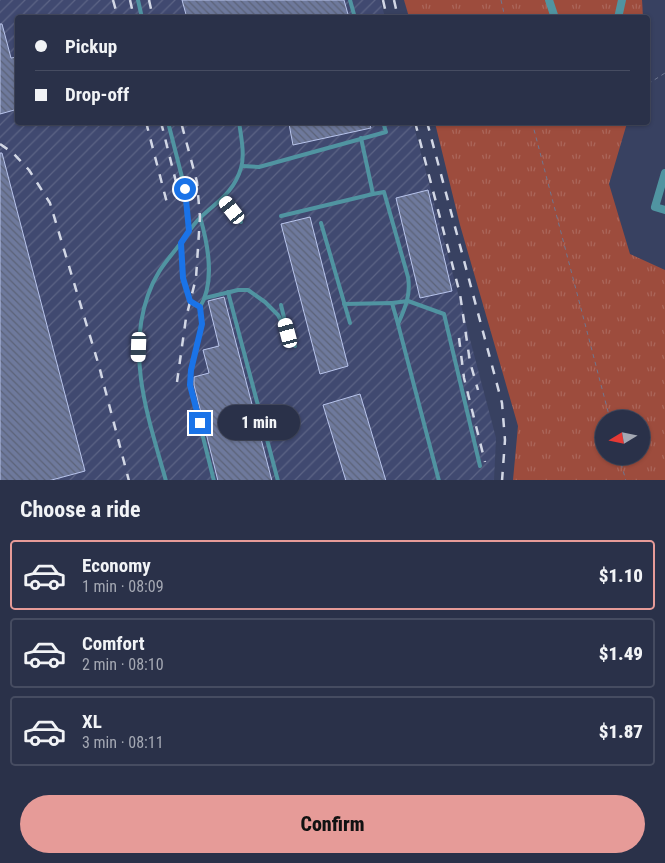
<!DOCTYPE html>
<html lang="en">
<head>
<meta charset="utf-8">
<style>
	body { margin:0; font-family:"Roboto Condensed",sans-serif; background:#363d53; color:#f1f3f6; height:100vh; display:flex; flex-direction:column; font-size:19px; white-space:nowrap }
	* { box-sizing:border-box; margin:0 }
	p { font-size:16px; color:#a5a9b4 }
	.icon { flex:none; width:28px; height:28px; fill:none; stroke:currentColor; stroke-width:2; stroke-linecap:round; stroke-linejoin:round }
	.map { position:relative; height:480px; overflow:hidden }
	.sheet { display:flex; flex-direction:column; background:#2a3149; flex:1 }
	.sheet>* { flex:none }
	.guide { position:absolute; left:15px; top:15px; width:635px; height:110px; border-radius:5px; box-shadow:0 1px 4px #0004,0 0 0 1px #464c61; display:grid; align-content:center; height:110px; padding:0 20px; background:#2a3149 }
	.needle { width:32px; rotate:260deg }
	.tools { position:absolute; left:595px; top:410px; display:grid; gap:10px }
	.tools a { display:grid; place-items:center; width:55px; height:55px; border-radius:50%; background:#2a3149; box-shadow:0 1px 4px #0004,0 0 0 1px #464c61; font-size:25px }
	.end { position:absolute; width:22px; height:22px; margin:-11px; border:6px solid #1a73e8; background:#fff; box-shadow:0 0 0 2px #fff }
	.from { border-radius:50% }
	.bubble { position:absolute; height:35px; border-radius:18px; background:#2a3149; box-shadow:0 1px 4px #0004,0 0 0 1px #464c61; font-size:16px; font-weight:800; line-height:35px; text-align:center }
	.car { position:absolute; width:15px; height:30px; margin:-15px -8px; border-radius:6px; box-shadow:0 0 4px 1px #0007; background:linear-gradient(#fff 24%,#345 0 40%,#fff 0 76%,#345 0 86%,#fff 0) }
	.guide b { display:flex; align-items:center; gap:18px; height:48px; font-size:19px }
	.guide b+b { border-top:1px solid #464c61 }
	.guide i { width:12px; height:12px; background:#f1f3f6 }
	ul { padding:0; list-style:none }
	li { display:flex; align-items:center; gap:15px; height:70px; margin:0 10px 8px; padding:0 10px; border:2px solid #464c61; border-radius:5px }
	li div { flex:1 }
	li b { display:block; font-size:19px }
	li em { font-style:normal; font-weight:800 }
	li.active { border-color:#e69b98 }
	li>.icon { width:45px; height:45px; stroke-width:1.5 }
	h2 { padding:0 20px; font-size:22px; line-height:60px }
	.primary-button { display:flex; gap:10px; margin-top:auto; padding:10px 20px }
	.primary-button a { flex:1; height:58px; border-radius:30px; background:#e69b98; color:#111; font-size:20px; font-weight:800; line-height:58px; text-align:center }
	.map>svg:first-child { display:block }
	.industrial { fill:url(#industrial-furrows) }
	.grass { fill:url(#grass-tufts); fill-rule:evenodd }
	.building { fill:url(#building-back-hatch); stroke:#b9c5ec }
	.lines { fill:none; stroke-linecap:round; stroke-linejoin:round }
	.path { stroke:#6f7790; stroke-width:1; stroke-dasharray:4 4; stroke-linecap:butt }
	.lane { stroke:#5094a1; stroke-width:4 }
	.street { stroke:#5094a1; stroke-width:8 }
	.rail { stroke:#d2d7e5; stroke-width:2.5; stroke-dasharray:9 9; stroke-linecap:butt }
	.route { stroke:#1a73e8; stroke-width:6 }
</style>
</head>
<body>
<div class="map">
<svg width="665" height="481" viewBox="0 0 665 481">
	<defs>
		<pattern id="industrial-furrows" width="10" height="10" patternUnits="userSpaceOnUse" patternTransform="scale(1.25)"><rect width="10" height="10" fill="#404970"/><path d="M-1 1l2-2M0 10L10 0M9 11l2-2" fill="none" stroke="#5c6485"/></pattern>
		<pattern id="grass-tufts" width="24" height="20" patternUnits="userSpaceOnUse" patternTransform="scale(1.25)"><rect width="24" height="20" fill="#9d4c3d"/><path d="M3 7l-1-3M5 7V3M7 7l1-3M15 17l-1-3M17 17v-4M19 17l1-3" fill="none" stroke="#ab665a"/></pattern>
		<pattern id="building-back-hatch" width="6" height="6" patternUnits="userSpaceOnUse" patternTransform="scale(1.25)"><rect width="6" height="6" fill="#6e799c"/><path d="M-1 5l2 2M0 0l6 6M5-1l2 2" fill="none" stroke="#5c6378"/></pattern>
	</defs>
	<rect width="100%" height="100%" fill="#384161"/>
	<!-- industrial -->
	<polygon class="industrial" points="0,0 380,0 385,17 18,18 18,122 413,123 496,438 494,480 0,480"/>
	<!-- grass -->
	<g class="grass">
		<polygon points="404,0 642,0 643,17 409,17"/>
		<path d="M435 123H627L609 184 630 254 665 270V480H513L518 426 460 225ZM604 419H641V456H604Z"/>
	</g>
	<!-- building -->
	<g class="building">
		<polygon points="182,0 344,0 349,18 187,18"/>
		<polygon points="0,24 2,24 11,58 18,57 18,109 0,114"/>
		<polygon points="297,122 369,122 371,128 293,145 289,124"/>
		<polygon points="0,153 2,153 85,471 48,481 0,481"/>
		<polygon points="428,190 452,291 420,298 396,198"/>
		<polygon points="310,217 348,366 320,374 281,224"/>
		<polygon points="224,297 272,481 218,481 194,385 194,377 209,373 203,350 219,346 208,301"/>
		<polygon points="360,394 386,481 346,481 323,405"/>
	</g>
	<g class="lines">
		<!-- path -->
		<g class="path">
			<polyline points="501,0 505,18"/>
			<polyline points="648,84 665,73"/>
			<polyline points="532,122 610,419"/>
			<polyline points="619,456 626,481"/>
		</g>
		<!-- lane -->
		<g class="lane">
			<polyline points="138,0 142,18"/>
			<polyline points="350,0 355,18"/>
			<polyline points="168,122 185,189 189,231"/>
			<path d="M361 138 373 194 384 192 408 277C411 295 405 308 398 324L439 481"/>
			<polyline points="242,166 259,167 386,132 383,122"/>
			<polyline points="223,199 241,222"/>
			<polyline points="281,216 373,194"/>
			<polyline points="321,223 350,323"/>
			<polyline points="181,244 183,278 190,301 200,307 202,324 191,370 190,385 214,481"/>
			<polyline points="228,292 278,481"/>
			<polyline points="205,298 238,290 248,290 265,302 278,315 295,346"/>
			<polyline points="392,303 408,301 444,314 480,466"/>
			<polyline points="344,304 392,303 398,324"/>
			<polyline points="281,305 286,326"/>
			<path d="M200 307C215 283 208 244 200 217"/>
			<path d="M166 481C149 420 126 357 148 295 156 272 166 262 180 244 187 235 192 225 201 217 218 201 234 192 241 168 245 155 241 136 239 122"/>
		</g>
		<!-- street -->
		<g class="street">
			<polyline points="549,0 555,18"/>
			<polyline points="618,18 622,0"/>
			<polyline points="665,173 655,207 665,210"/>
		</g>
		<!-- rail -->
		<g class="rail">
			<polyline points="113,0 118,18"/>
			<polyline points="130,0 134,18"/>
			<polyline points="149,0 153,18"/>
			<polyline points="383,0 387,18"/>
			<polyline points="394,0 398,18"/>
			<polyline points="146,122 167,203"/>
			<polyline points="161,122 181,202"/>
			<polyline points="415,122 460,294 470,362 478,390"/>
			<polyline points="427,122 502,403 505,440 502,481"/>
			<polyline points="0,144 13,153 29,170 50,203 99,366 129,481"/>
			<polyline points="459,338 464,378 485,462"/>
			<polyline points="177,382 186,318 196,278 200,217 197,182 181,122"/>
		</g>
	</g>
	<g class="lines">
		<!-- route -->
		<polyline class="route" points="185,189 189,231 181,243 183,278 190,301 200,307 202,324 191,370 190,385 200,423"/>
	</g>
</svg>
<div class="tools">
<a><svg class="needle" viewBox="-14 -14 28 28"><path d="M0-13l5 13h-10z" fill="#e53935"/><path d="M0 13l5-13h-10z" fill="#a5a9b4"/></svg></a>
</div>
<i class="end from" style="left:185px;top:189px"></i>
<i class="end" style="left:200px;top:423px"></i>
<div class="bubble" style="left:218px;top:405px;width:82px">1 min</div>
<i class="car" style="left:232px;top:210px;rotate:322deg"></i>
<i class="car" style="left:288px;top:333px;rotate:345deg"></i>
<i class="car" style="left:139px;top:347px;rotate:182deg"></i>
<div class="guide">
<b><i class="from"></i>Pickup</b>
<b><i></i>Drop-off</b>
</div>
</div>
<section class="sheet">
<h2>Choose a ride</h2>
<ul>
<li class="active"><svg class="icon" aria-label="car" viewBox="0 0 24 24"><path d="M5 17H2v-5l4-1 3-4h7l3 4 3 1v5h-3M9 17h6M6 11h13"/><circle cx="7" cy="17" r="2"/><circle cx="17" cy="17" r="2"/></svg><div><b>Economy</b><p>1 min · 08:09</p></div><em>$1.10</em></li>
<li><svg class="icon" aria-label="car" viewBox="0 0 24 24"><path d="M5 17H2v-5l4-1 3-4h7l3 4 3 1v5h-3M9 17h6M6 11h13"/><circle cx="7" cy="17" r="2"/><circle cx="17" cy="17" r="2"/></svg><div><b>Comfort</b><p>2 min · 08:10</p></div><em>$1.49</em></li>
<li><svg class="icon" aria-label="car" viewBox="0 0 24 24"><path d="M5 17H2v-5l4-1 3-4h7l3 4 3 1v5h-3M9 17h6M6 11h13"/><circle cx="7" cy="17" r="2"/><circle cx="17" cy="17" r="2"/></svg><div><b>XL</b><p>3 min · 08:11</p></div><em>$1.87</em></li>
</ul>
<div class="primary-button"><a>Confirm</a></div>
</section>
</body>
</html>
